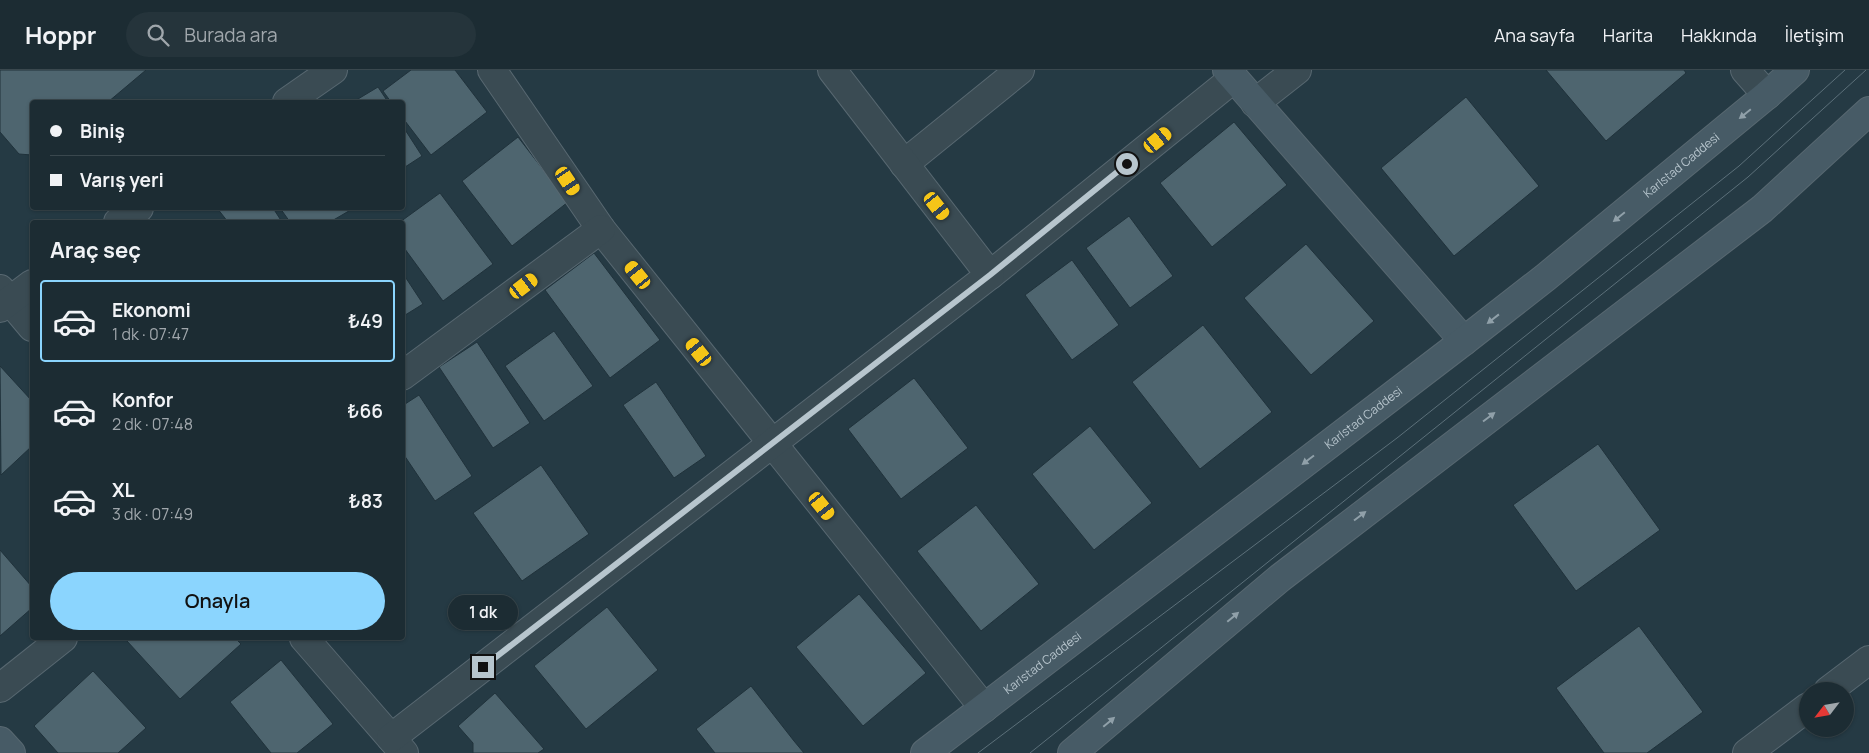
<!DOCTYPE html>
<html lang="tr">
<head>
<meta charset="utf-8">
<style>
	body { margin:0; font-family:Manrope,sans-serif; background:#25343b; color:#f1f3f6; height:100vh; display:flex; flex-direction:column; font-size:19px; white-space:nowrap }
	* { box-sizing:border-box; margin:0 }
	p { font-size:16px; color:#a0a7ac }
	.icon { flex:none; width:28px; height:28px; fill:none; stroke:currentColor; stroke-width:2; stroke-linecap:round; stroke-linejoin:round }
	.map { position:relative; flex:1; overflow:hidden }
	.details { position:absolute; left:30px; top:150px; width:375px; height:420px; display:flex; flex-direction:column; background:#1c2c33; border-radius:5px; box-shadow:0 1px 4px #0004,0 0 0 1px #3a484e }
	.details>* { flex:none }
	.top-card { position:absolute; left:30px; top:30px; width:375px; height:110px; border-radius:5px; box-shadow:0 1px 4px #0004,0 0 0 1px #3a484e; display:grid; align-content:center; height:110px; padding:0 20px; background:#1c2c33 }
	.needle { width:32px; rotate:239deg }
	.controls { position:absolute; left:1799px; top:612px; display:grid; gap:10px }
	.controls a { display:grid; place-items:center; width:55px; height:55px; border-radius:50%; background:#1c2c33; box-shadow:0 1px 4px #0004,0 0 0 1px #3a484e; font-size:25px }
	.end { position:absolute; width:22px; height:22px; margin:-11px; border:6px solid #b7c5cd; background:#111; box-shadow:0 0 0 2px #111 }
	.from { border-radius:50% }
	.bubble { position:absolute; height:35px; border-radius:18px; background:#1c2c33; box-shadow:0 1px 4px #0004,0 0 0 1px #3a484e; font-size:16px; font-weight:600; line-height:35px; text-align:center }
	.car { position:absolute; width:15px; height:30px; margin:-15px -8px; border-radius:6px; box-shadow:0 0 4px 1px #0007; background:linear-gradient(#f5c518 24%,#345 0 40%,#f5c518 0 76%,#345 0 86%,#f5c518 0) }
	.top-card b { display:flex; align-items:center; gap:18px; height:48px; font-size:19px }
	.top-card b+b { border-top:1px solid #3a484e }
	.top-card i { width:12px; height:12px; background:#f1f3f6 }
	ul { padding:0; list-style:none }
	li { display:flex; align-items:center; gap:15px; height:82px; margin:0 10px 8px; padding:0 10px; border:2px solid transparent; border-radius:5px }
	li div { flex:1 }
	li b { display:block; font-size:19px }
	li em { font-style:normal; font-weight:600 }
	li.active { border-color:#8bd5fe }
	li>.icon { width:45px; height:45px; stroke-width:1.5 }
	h2 { padding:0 20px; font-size:22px; line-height:60px }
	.primary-button { display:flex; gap:10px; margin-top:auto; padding:10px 20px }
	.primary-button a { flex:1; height:58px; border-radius:30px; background:#8bd5fe; color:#111; font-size:20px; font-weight:600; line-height:58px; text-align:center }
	header { display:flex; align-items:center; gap:30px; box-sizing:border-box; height:70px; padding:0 25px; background:#1c2c33; border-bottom:1px solid #3a484e }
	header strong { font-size:24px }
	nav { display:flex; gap:28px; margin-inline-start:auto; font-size:18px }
	.search { width:350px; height:45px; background:#25343b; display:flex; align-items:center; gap:12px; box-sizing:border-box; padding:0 18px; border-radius:28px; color:#a0a7ac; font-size:19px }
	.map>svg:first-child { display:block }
	.building { fill:#4e656f; stroke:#20323b }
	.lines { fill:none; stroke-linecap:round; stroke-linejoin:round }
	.street-casing { stroke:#586871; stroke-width:30 }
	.secondary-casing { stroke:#586871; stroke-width:30 }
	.street { stroke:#3a4b53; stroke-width:28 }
	.secondary { stroke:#475b66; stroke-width:28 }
	.tram { stroke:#5c707a; stroke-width:1 }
	.oneway { fill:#90a0a9 }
	.route { stroke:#b7c5cd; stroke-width:6 }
	.labels { text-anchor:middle; stroke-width:4; stroke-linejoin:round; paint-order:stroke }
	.street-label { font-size:12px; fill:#b7c5cd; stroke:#1e3039 }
</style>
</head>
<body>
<header>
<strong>Hoppr</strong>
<div class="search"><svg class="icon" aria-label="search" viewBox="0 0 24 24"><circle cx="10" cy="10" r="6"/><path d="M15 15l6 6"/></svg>Burada ara</div>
<nav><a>Ana sayfa</a><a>Harita</a><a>Hakkında</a><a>İletişim</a></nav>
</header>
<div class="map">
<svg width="1869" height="683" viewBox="0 0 1869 683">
	<rect width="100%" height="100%" fill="#253a44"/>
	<!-- building -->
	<g class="building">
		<polygon points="0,0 146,0 108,32 32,32 32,85 19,84 0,62"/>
		<polygon points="411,0 455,0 487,42 431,85 402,47 402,32 391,32 383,21"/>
		<polygon points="1546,0 1684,0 1686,3 1606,71"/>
		<polygon points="378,17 388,32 353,32"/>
		<polygon points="1466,27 1539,116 1454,186 1381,98"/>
		<polygon points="1234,52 1287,115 1212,177 1160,113"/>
		<polygon points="402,55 422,86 402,99"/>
		<polygon points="518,67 568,132 512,176 462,111"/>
		<polygon points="440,123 493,194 443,231 402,175 402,152 400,152"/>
		<polygon points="217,138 273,138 282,152 228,152"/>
		<polygon points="280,138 354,138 330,152 290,152"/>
		<polygon points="1129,146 1173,206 1130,238 1086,178"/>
		<polygon points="1306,174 1374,251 1311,305 1244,228"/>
		<polygon points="594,183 660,270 610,308 545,220"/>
		<polygon points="1072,190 1119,255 1072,290 1025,225"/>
		<polygon points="402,202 423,234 402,247"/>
		<polygon points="1203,255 1272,342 1200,399 1132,312"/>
		<polygon points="554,261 593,316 544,351 505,296"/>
		<polygon points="477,272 530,353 493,378 439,297"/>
		<polygon points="0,296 32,331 32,376 1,405"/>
		<polygon points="914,308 968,378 901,429 848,359"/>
		<polygon points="656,312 706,386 674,408 623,335"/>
		<polygon points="419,325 472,406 435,431 402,382 402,336"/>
		<polygon points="1090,356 1152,433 1094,480 1032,404"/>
		<polygon points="1598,374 1660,460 1576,521 1513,435"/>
		<polygon points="541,395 589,464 522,511 473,443"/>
		<polygon points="976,435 1039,514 981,561 917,481"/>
		<polygon points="0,480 32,517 32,538 0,566"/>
		<polygon points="859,524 926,603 863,656 796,577"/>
		<polygon points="607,537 658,600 586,659 534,596"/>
		<polygon points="1639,556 1703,642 1647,683 1604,683 1556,618"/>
		<polygon points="131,568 235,568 241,574 180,629 127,571"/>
		<polygon points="281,590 333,654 297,683 271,683 230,632"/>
		<polygon points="93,601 146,658 118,683 58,683 34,656"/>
		<polygon points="751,616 794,671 804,683 715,683 696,659"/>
		<polygon points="495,623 544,679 538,683 473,683 473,673 458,656"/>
	</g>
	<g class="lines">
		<defs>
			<g id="street">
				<polyline points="492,0 601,159 984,638"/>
				<polyline points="1745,0 1767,25"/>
				<polyline points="287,32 333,0"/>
				<polyline points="1255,33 1297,0"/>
				<polyline points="904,94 1020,0"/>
				<polyline points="118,152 139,138"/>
				<polyline points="990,205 1234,8"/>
				<polyline points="0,219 32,257"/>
				<polyline points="0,238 32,214"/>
				<polyline points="402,306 601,159"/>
				<polyline points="304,568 404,683"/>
				<polyline points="0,618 63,568"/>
				<polyline points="1828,621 1869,590"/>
				<polyline points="391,668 990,205 832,0"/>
				<polyline points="1747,683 1808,637"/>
			</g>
			<g id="secondary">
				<polyline points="1227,0 1464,271"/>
				<polyline points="0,671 11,683"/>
				<path id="s1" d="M925 683 1464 271 1546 207 1767 25 1795 0"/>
				<polyline points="1072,683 1280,508 1762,139 1869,41"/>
			</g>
		</defs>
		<!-- street casing -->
		<use href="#street" class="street-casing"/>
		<!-- secondary casing -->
		<use href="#secondary" class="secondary-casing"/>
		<!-- street -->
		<use href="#street" class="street"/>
		<!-- secondary -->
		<use href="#secondary" class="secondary"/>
		<!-- tram -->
		<g class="tram">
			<polyline points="978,683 1397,368 1739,96 1845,0"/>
			<polyline points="1030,683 1748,107 1866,0"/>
		</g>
	</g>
	<!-- one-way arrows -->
	<defs><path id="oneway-solid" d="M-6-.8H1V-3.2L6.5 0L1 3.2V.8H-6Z" transform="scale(1.25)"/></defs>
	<g class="oneway">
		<use href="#oneway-solid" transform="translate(1745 44) rotate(141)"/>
		<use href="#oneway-solid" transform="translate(1619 147) rotate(141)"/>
		<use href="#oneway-solid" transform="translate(1493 249) rotate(142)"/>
		<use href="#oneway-solid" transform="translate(1489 347) rotate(-37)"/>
		<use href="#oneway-solid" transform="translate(1308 390) rotate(143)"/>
		<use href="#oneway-solid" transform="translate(1360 446) rotate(-37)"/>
		<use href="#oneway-solid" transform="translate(1233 547) rotate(-40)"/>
		<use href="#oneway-solid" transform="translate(1109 652) rotate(-40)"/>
	</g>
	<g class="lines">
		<!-- route -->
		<polyline class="route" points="483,597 990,205 1127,94"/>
	</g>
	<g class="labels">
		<!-- street labels -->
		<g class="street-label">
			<text dy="4" stroke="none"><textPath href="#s1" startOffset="958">Karlstad Caddesi</textPath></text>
			<text dy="4" stroke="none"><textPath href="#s1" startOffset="552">Karlstad Caddesi</textPath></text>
			<text dy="4" stroke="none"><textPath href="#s1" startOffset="148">Karlstad Caddesi</textPath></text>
		</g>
	</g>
</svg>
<div class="controls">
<a><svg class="needle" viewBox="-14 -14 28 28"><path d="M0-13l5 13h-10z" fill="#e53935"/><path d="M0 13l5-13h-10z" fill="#a0a7ac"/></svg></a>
</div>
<i class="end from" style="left:1127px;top:94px"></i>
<i class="end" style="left:483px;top:597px"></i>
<div class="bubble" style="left:448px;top:525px;width:70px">1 dk</div>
<i class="car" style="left:1158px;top:70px;rotate:51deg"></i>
<i class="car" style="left:568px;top:111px;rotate:146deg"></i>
<i class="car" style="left:937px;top:136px;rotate:142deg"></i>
<i class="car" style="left:638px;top:205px;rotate:321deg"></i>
<i class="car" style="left:524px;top:216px;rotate:53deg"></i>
<i class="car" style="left:699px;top:282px;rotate:321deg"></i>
<i class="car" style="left:822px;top:436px;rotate:141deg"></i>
<div class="top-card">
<b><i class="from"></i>Biniş</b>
<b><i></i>Varış yeri</b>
</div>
<section class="details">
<h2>Araç seç</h2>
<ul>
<li class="active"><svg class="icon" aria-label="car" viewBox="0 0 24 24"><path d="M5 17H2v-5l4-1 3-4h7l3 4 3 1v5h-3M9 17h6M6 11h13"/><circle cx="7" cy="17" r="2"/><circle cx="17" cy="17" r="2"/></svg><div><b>Ekonomi</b><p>1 dk · 07:47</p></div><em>₺49</em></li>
<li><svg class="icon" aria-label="car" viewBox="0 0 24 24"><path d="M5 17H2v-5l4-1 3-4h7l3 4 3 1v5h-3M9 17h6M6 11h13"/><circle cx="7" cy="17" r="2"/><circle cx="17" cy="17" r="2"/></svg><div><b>Konfor</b><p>2 dk · 07:48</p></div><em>₺66</em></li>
<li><svg class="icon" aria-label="car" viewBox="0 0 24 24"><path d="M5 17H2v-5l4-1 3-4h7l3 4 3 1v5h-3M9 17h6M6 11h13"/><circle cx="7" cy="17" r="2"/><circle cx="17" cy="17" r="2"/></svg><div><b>XL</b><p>3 dk · 07:49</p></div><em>₺83</em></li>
</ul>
<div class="primary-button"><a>Onayla</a></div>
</section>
</div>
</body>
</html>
